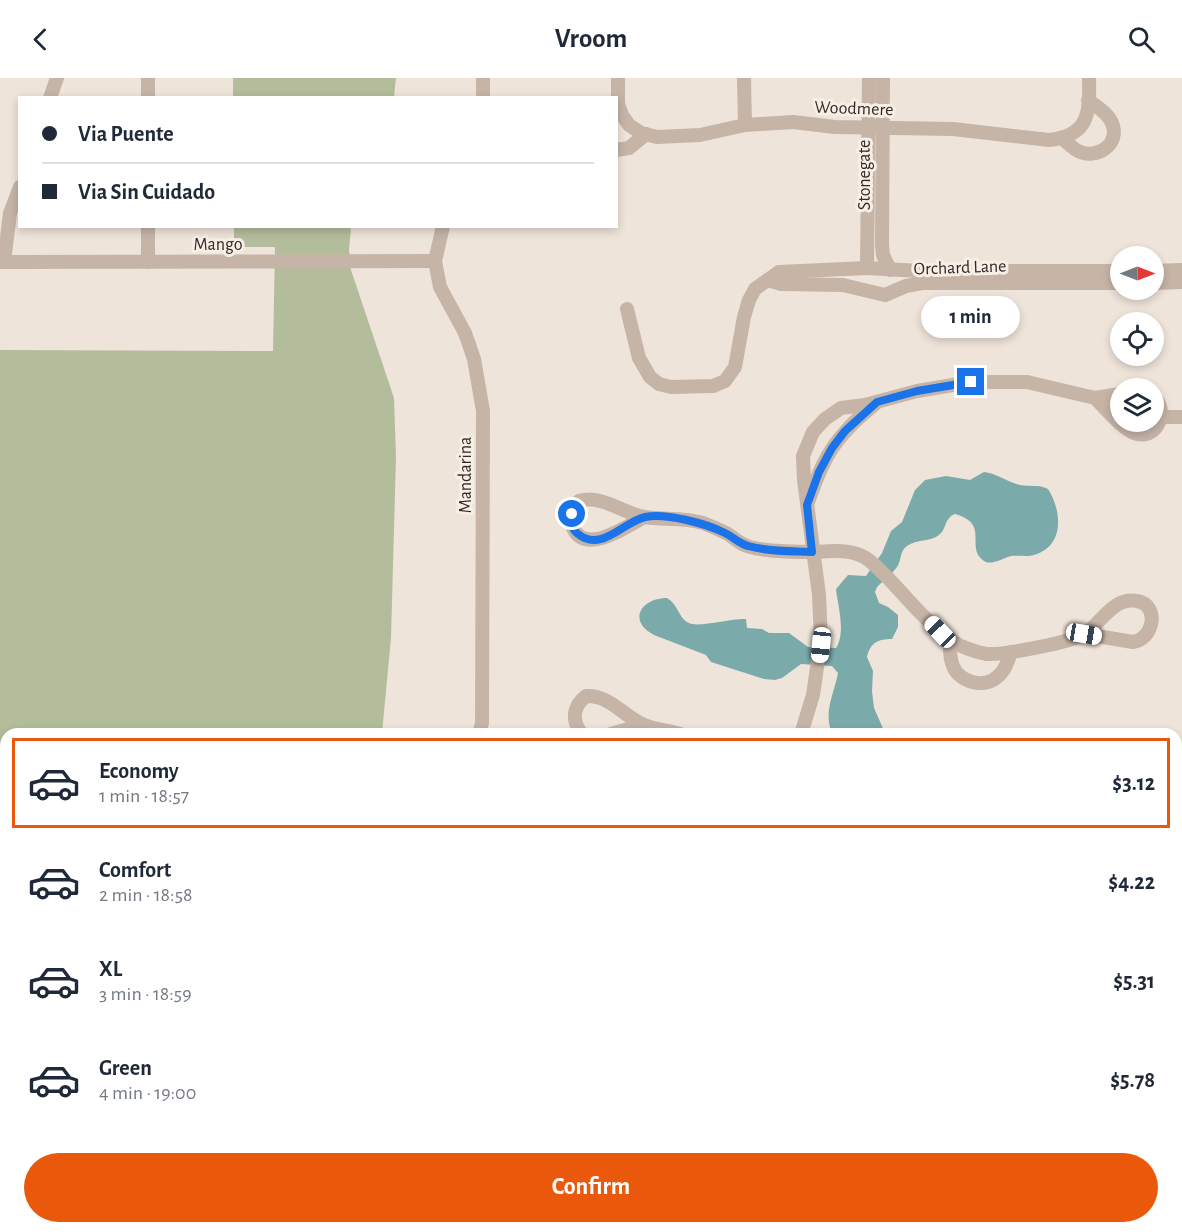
<!DOCTYPE html>
<html lang="en">
<head>
<meta charset="utf-8">
<style>
	body { margin:0; font-family:"Alegreya Sans",sans-serif; background:#f6f6f7; color:#1f2937; height:100vh; display:flex; flex-direction:column; font-size:22px; white-space:nowrap }
	* { box-sizing:border-box; margin:0 }
	p { font-size:20px; color:#747a83 }
	.icon { flex:none; width:33px; height:33px; fill:none; stroke:currentColor; stroke-width:2; stroke-linecap:round; stroke-linejoin:round }
	.map { position:relative; flex:1; overflow:hidden }
	.drawer { position:absolute; left:0px; top:650px; width:1182px; height:506px; display:flex; flex-direction:column; background:#fff; border-radius:18px 18px 0 0; box-shadow:0 3px 9px #0003 }
	.drawer>* { flex:none }
	.hud { position:absolute; left:18px; top:18px; width:600px; height:132px; border-radius:0px; box-shadow:0 3px 9px #0003; display:grid; align-content:center; height:132px; padding:0 24px; background:#fff }
	.needle { width:39px; rotate:90deg }
	.fabs { position:absolute; left:1110px; top:168px; display:grid; gap:12px }
	.fabs a { display:grid; place-items:center; width:54px; height:54px; border-radius:50%; background:#fff; box-shadow:0 3px 9px #0003; font-size:30px }
	.end { position:absolute; width:27px; height:27px; margin:-14px; border:8px solid #1a73e8; background:#fff; box-shadow:0 0 0 3px #fff }
	.from { border-radius:50% }
	.bubble { position:absolute; height:42px; border-radius:21px; background:#fff; box-shadow:0 3px 9px #0003; font-size:20px; font-weight:700; line-height:42px; text-align:center }
	.car { position:absolute; width:18px; height:36px; margin:-18px -9px; border-radius:8px; box-shadow:0 0 4px 2px #0007; background:linear-gradient(#fff 24%,#345 0 40%,#fff 0 76%,#345 0 86%,#fff 0) }
	.hud b { display:flex; align-items:center; gap:21px; height:57px; font-size:22px }
	.hud b+b { border-top:2px solid #e0e1e3 }
	.hud i { width:15px; height:15px; background:#1f2937 }
	ul { padding:10px 0 0; list-style:none }
	li { display:flex; align-items:center; gap:18px; height:90px; margin:0 12px 9px; padding:0 12px; border:3px solid transparent; border-radius:0px }
	li div { flex:1 }
	li b { display:block; font-size:22px }
	li em { font-style:normal; font-weight:700 }
	li.active { border-color:#ea580c }
	li>.icon { width:54px; height:54px; stroke-width:1.5 }
	.primary-button { display:flex; gap:12px; margin-top:auto; padding:12px 24px }
	.primary-button a { flex:1; height:69px; border-radius:36px; background:#ea580c; color:#fff; font-size:24px; font-weight:700; line-height:69px; text-align:center }
	header { display:flex; justify-content:space-between; align-items:center; height:78px; padding:0 24px; background:#fff; font-size:27px; font-weight:700 }
	.map>svg:first-child { display:block }
	.green { fill:#b3bd9b }
	.water { fill:#7baaaa }
	.lines { fill:none; stroke-linecap:round; stroke-linejoin:round }
	.minor { stroke:#c6b4a7; stroke-width:14 }
	.route { stroke:#1a73e8; stroke-width:8 }
	.labels { text-anchor:middle; stroke-width:6; stroke-linejoin:round; paint-order:stroke }
	.street-label { font-size:18px; fill:#332a27; stroke:#f7efe6 }
</style>
</head>
<body>
<header><svg class="icon" aria-label="back" viewBox="0 0 24 24"><path d="M15 5l-7 7 7 7"/></svg>Vroom<svg class="icon" aria-label="search" viewBox="0 0 24 24"><circle cx="10" cy="10" r="6"/><path d="M15 15l6 6"/></svg></header>
<div class="map">
<svg width="1182" height="1154" viewBox="0 0 1182 1154">
	<rect width="100%" height="100%" fill="#efe4da"/>
	<!-- green -->
	<g class="green">
		<polygon points="233,0 396,0 394,19 233,20"/>
		<polygon points="234,149 351,149 349,172 351,192 394,320 396,379 391,560 382,655 6,656 6,1097 0,1091 0,272 273,273 275,169 234,169"/>
		<polygon points="27,1149 324,1149 329,1154 29,1154"/>
	</g>
	<!-- water -->
	<g class="water">
		<path d="M984 394C996 395 1007 404 1020 407 1030 409 1038 406 1048 411 1062 433 1065 468 1034 477 1027 479 1018 477 1011 478 1003 480 991 488 984 483 964 469 991 446 955 436 944 440 947 451 939 457 930 464 917 461 907 468 899 474 902 482 897 489 892 496 883 503 877 509L875 514 879 525 888 529 898 537V549L892 561C878 561 870 565 867 579L873 593 872 613 874 630 885 655H832C823 635 834 616 838 595L832 588 801 586 782 600 775 602 764 601 711 584 706 577 654 557C627 543 641 520 667 520 679 527 678 540 689 545 698 550 732 540 746 541L747 550 762 551 769 555H789L808 569 836 570C846 554 838 529 836 511L848 497 866 498 882 475 891 453 902 444 915 412 925 402 946 398 970 402Z"/>
		<polygon points="852,1149 906,1149 902,1154 852,1154"/>
	</g>
	<g class="lines">
		<!-- minor -->
		<g class="minor">
			<polyline points="148,0 148,20"/>
			<polyline points="483,0 483,20"/>
			<path d="M618 0V26L622 37 629 47 641 55 657 59 700 57 745 47 793 44 835 49 953 51 1049 62C1089 58 1090 35 1089 0"/>
			<polyline points="744,0 745,47"/>
			<polyline points="883,0 882,167 883,177 890,192"/>
			<polyline points="50,20 57,0"/>
			<path d="M1063 61C1068 65 1072 70 1078 73 1096 82 1121 67 1112 45 1108 35 1097 29 1088 22"/>
			<polyline points="616,72 629,70 646,56"/>
			<polyline points="148,148 148,184"/>
			<polyline points="443,148 435,183 440,209 465,255 474,281 483,333 482,645 479,656"/>
			<polyline points="0,184 435,183"/>
			<polyline points="4,184 10,135 20,109"/>
			<polyline points="867,190 869,0"/>
			<polyline points="1154,193 1182,192"/>
			<polyline points="768,202 781,206 843,207 885,217 906,208 922,205 1120,205"/>
			<polyline points="1154,205 1182,204"/>
			<polyline points="627,231 639,280 650,299 659,306 671,309 713,308 725,303 735,289 744,239 749,222 755,211 779,194 867,190 920,193 1120,193"/>
			<path d="M1095 320C1105 330 1124 353 1137 356 1158 361 1169 332 1154 319"/>
			<polyline points="1161,339 1182,339"/>
			<path d="M808 424C817 399 826 374 845 354 854 343 866 334 876 325"/>
			<path d="M644 439C627 448 586 478 573 450 569 440 573 431 579 423 601 416 623 435 644 439 663 442 684 439 703 445 711 448 720 452 728 456 734 460 740 466 747 468 763 474 798 474 815 474 831 473 850 471 864 479 872 483 878 491 885 497 906 518 938 560 966 570 972 572 980 575 987 576 1004 577 1072 564 1085 556 1101 545 1114 518 1137 523 1160 527 1154 561 1133 564L1085 556"/>
			<path d="M950 560C950 570 949 579 953 588 959 604 984 611 997 599 1005 593 1008 583 1011 574"/>
			<path d="M582 656C571 643 573 628 586 618 610 617 622 637 642 646 653 652 668 652 680 656"/>
			<polyline points="611,656 642,647"/>
			<polyline points="801,656 813,617 821,562 819,517 804,402 803,378 813,354 825,341 841,330 865,327 917,313 971,304 1027,304 1095,320 1120,316"/>
			<polyline points="1176,934 1182,933"/>
			<polyline points="1176,948 1182,947"/>
			<polyline points="0,1134 6,1128"/>
			<polyline points="767,1149 767,1154"/>
			<polyline points="467,1154 470,1149"/>
			<polyline points="485,1154 487,1149"/>
			<polyline points="982,1154 985,1149"/>
		</g>
	</g>
	<g class="lines">
		<!-- route -->
		<path class="route" d="M572 436C571 444 571 451 578 456 601 475 623 444 645 439 666 435 705 445 725 455 733 459 740 466 748 468 769 474 792 473 812 474L807 427 819 394 832 370 845 353 877 324 917 313 971 304"/>
	</g>
	<g class="labels">
		<!-- street labels -->
		<g class="street-label">
			<text transform="translate(854 30) rotate(2)" y="6">Woodmere</text>
			<text transform="translate(864 97) rotate(-90)" y="6">Stonegate</text>
			<text x="218" y="172">Mango</text>
			<text transform="translate(960 189) rotate(-2)" y="6">Orchard Lane</text>
			<text transform="translate(465 397) rotate(-90)" y="6">Mandarina</text>
		</g>
	</g>
</svg>
<div class="fabs">
<a><svg class="needle" viewBox="-14 -14 28 28"><path d="M0-13l5 13h-10z" fill="#e53935"/><path d="M0 13l5-13h-10z" fill="#747a83"/></svg></a>
<a><svg class="icon" aria-label="locate" viewBox="0 0 24 24"><circle cx="12" cy="12" r="6"/><path d="M12 2v4M12 18v4M2 12h4M18 12h4"/></svg></a>
<a><svg class="icon" aria-label="layers" viewBox="0 0 24 24"><path d="M12 4l9 5-9 5-9-5zM3 14l9 5 9-5"/></svg></a>
</div>
<i class="end from" style="left:572px;top:436px"></i>
<i class="end" style="left:971px;top:304px"></i>
<div class="bubble" style="left:921px;top:218px;width:99px">1 min</div>
<i class="car" style="left:940px;top:554px;rotate:316deg"></i>
<i class="car" style="left:1084px;top:556px;rotate:100deg"></i>
<i class="car" style="left:821px;top:567px;rotate:186deg"></i>
<div class="hud">
<b><i class="from"></i>Via Puente</b>
<b><i></i>Via Sin Cuidado</b>
</div>
<section class="drawer">
<ul>
<li class="active"><svg class="icon" aria-label="car" viewBox="0 0 24 24"><path d="M5 17H2v-5l4-1 3-4h7l3 4 3 1v5h-3M9 17h6M6 11h13"/><circle cx="7" cy="17" r="2"/><circle cx="17" cy="17" r="2"/></svg><div><b>Economy</b><p>1 min · 18:57</p></div><em>$3.12</em></li>
<li><svg class="icon" aria-label="car" viewBox="0 0 24 24"><path d="M5 17H2v-5l4-1 3-4h7l3 4 3 1v5h-3M9 17h6M6 11h13"/><circle cx="7" cy="17" r="2"/><circle cx="17" cy="17" r="2"/></svg><div><b>Comfort</b><p>2 min · 18:58</p></div><em>$4.22</em></li>
<li><svg class="icon" aria-label="car" viewBox="0 0 24 24"><path d="M5 17H2v-5l4-1 3-4h7l3 4 3 1v5h-3M9 17h6M6 11h13"/><circle cx="7" cy="17" r="2"/><circle cx="17" cy="17" r="2"/></svg><div><b>XL</b><p>3 min · 18:59</p></div><em>$5.31</em></li>
<li><svg class="icon" aria-label="car" viewBox="0 0 24 24"><path d="M5 17H2v-5l4-1 3-4h7l3 4 3 1v5h-3M9 17h6M6 11h13"/><circle cx="7" cy="17" r="2"/><circle cx="17" cy="17" r="2"/></svg><div><b>Green</b><p>4 min · 19:00</p></div><em>$5.78</em></li>
</ul>
<div class="primary-button"><a>Confirm</a></div>
</section>
</div>
</body>
</html>
